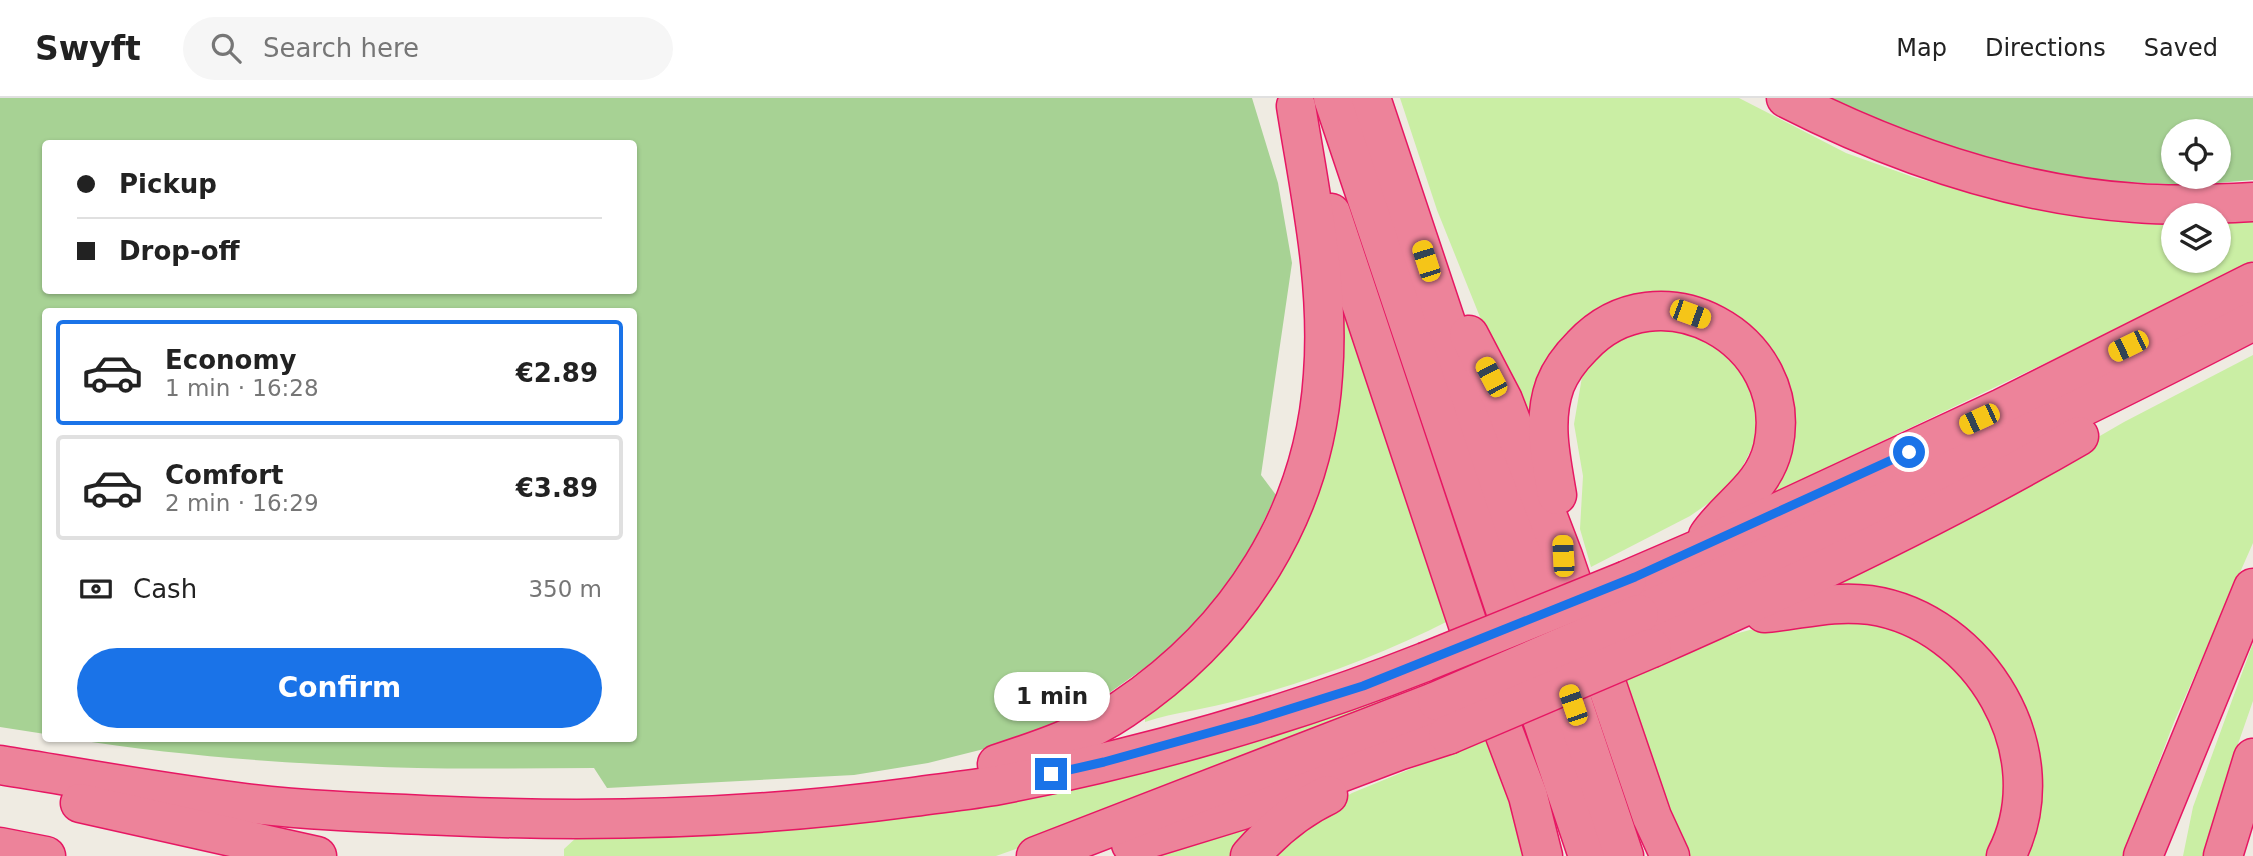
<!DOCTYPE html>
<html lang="en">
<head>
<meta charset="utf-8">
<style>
	body { margin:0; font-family:"DejaVu Sans",sans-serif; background:#f6f6f6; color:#222; height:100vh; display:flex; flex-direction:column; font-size:26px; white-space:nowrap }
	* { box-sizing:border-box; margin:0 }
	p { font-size:23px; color:#767676 }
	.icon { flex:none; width:38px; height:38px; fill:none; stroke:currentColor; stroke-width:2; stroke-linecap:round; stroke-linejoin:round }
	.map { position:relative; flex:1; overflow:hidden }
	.panel { position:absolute; left:42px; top:210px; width:595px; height:434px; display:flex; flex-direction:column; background:#fff; border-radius:7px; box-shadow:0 2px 5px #0004 }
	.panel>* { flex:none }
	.banner { position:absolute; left:42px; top:42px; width:595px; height:154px; border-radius:7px; box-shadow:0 2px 5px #0004; display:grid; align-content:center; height:154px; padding:0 35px; background:#fff }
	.controls { position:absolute; left:2161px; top:21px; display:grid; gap:14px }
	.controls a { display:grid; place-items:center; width:70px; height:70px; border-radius:50%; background:#fff; box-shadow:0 2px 5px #0004; font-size:35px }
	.end { position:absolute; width:32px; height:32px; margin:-16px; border:9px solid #1a73e8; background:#fff; box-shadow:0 0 0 4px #fff }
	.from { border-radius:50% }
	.bubble { position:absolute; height:49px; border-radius:24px; background:#fff; box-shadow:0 2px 5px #0004; font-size:23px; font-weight:700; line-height:49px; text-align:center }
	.car { position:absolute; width:21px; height:42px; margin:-21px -10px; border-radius:9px; box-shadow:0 0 5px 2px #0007; background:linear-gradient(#f5c518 24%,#345 0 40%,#f5c518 0 76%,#345 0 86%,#f5c518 0) }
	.banner b { display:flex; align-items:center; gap:24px; height:66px; font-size:26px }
	.banner b+b { border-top:2px solid #e0e0e0 }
	.banner i { width:18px; height:18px; background:#222 }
	ul { padding:12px 0 0; list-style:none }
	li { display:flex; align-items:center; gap:21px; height:105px; margin:0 14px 10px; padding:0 21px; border:4px solid #e0e0e0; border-radius:7px }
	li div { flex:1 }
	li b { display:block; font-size:26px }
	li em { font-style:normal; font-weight:700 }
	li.on { border-color:#1a73e8 }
	li>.icon { width:63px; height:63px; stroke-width:1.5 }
	.pay { display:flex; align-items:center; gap:18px; height:77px; padding:0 35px; font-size:26px }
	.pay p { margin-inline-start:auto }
	.primary-button { display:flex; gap:14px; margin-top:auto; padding:14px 35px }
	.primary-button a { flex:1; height:80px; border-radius:42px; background:#1a73e8; color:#fff; font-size:28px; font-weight:700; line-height:80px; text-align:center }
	header { display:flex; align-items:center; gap:42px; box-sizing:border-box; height:98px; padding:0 35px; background:#fff; border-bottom:2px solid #e0e0e0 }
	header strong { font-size:33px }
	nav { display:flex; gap:38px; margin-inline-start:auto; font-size:24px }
	.search { width:490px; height:63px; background:#f6f6f6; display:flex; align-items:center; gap:18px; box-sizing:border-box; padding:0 24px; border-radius:38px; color:#767676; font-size:26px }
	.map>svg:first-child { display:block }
	.grass { fill:#caeea4 }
	.forest { fill:#a7d294; fill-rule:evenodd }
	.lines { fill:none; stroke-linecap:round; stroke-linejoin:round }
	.motorway-casing { stroke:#e61763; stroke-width:41 }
	.motorway { stroke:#ed839a; stroke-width:38 }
	.motorway-bridge-casing { stroke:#e61763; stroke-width:41; stroke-linecap:butt }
	.motorway-bridge { stroke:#ed839a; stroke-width:38 }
	.route { stroke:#1a73e8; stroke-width:9 }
</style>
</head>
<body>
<header>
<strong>Swyft</strong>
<div class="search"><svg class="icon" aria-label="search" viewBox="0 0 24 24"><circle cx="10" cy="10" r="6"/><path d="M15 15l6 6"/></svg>Search here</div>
<nav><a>Map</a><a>Directions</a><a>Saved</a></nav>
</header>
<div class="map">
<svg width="2253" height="758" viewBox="0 0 2253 758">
	<rect width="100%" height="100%" fill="#efebe2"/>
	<!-- grass -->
	<g class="grass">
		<polygon points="1400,0 1739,0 1846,55 1913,79 1985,99 2083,119 2139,126 2173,127 2174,163 2219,163 2219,118 2253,117 2253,163 2192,195 1755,404 1773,273 1633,206 1531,346 1437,112"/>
		<path d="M1326 148 1450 522C1384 556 1311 583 1239 602 1208 611 1175 614 1145 624V610L1279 469Z"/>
		<polygon points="1682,231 1722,252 1757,294 1756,342 1732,389 1690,418 1591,469 1580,431 1583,378 1574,326 1582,279 1594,261 1632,234"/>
		<polygon points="2253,257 2253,445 2174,624 2123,758 2021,758 2018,606 1828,485 2010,390 2124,324"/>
		<polygon points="1850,517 1923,540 1983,594 2010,687 1994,758 1684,758 1619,582 1724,539 1786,522"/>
		<polygon points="2253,545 2253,603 2230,669 2203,758 2183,758 2193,709"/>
		<polygon points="1430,578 1433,589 1119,714 996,758 564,758 564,751 577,739 734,732"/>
		<polygon points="1491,638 1526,758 1266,758 1301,726 1352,695"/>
		<polygon points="1254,727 1233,758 1152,758"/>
	</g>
	<!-- forest -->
	<g class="forest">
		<path d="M0 0H1252L1278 85 1292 165 1261 377 1276 397 1247 458 1212 508 1160 559 1085 612 1008 645 928 665 854 677 607 690 594 670C516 670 437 672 359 668 263 664 167 656 72 641L634 640V214H46L45 636 0 629ZM46 46H634V192H46Z"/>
		<path d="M1827 0H2253V82L2193 87 2095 83 2043 74 1933 47ZM2174 33H2219V79H2174Z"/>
	</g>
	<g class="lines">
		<defs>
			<g id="motorway">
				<polyline points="1333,0 1588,758"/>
				<polyline points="1371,0 1624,758"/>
				<path d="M1786 0C1894 55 2014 97 2136 105 2175 108 2214 106 2253 104"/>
				<polyline points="1331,115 1503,632 1528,698 1543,758"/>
				<polyline points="1469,237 1503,302 1563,458 1652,719 1670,758"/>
				<path d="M1557 397C1551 361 1542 323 1555 287 1561 272 1571 259 1582 248 1658 166 1797 240 1773 350 1763 391 1730 406 1708 438"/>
				<polyline points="1627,482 1699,451 2002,310 2253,184"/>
				<path d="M1764 515C1801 512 1831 502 1870 507 1980 523 2059 655 2006 758"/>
				<path d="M1639 516C1847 423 2051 328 2253 223"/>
				<path d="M1652 550C1798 486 1941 418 2079 338"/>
				<path d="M997 666C1040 652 1085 637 1123 611 1238 534 1314 416 1323 277 1330 186 1310 96 1296 8"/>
				<path d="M0 667C81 680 163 695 245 705 312 713 380 715 448 718 604 725 758 720 913 699 942 695 971 692 999 687 1141 660 1291 617 1425 564"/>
				<polyline points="80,705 317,758"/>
				<polyline points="1131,746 1242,712 1398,653 1448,637"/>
				<polyline points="0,749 46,758"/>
				<polyline points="1036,758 1437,603"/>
				<path d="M1250 758C1272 733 1298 711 1328 697"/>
				<polyline points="2143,758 2253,490"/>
				<polyline points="2223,758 2253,660"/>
			</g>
		</defs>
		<!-- motorway casing -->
		<use href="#motorway" class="motorway-casing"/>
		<!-- motorway -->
		<use href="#motorway" class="motorway"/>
		<defs>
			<g id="motorway-bridge">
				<polyline points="1425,564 1627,482"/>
				<polyline points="1437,603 1639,516"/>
				<polyline points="1448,637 1652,550"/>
			</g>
		</defs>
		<!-- motorway-bridge casing -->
		<use href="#motorway-bridge" class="motorway-bridge-casing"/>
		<!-- motorway-bridge -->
		<use href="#motorway-bridge" class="motorway-bridge"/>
	</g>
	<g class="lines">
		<!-- route -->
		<polyline class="route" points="1051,676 1104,664 1255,622 1363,588 1635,479 1909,354"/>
	</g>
</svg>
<div class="controls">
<a><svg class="icon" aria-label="locate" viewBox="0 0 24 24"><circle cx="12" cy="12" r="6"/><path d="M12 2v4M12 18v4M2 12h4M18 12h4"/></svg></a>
<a><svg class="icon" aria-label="layers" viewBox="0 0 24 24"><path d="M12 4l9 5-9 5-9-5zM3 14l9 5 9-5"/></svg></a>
</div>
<i class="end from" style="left:1909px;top:354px"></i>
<i class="end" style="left:1051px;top:676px"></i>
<div class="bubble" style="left:994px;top:574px;width:116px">1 min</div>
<i class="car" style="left:1426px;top:163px;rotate:342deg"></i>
<i class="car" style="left:1690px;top:216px;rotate:110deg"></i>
<i class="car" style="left:2128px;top:248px;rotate:244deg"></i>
<i class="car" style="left:1491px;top:279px;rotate:332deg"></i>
<i class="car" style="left:1979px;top:321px;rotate:245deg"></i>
<i class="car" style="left:1563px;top:458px;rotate:357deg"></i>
<i class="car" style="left:1573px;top:607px;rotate:341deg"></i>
<div class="banner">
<b><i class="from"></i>Pickup</b>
<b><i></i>Drop-off</b>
</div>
<section class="panel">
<ul>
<li class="on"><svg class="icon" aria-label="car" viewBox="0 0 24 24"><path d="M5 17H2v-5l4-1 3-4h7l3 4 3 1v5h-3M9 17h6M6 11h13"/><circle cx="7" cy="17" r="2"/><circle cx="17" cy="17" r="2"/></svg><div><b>Economy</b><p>1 min · 16:28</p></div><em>€2.89</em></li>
<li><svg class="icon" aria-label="car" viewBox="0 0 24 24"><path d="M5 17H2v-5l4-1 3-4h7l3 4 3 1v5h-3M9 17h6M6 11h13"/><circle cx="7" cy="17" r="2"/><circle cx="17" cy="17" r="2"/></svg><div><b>Comfort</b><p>2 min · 16:29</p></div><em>€3.89</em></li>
</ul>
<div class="pay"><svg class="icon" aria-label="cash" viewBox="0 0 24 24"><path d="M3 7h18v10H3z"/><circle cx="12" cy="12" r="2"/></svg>Cash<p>350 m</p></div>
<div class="primary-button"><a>Confirm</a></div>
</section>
</div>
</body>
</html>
